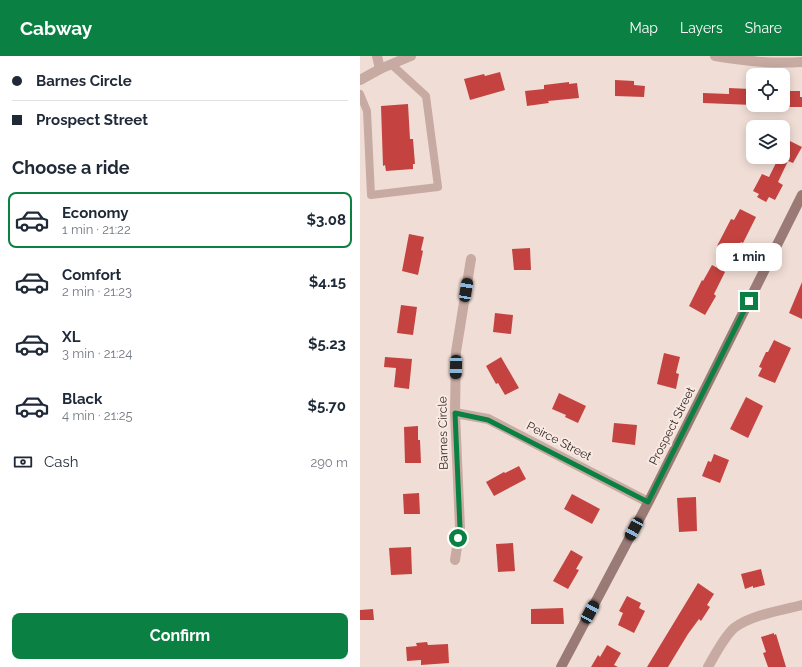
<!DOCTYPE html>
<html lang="en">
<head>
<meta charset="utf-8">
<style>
	body { margin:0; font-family:Raleway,sans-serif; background:#f2f2f3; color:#1f2937; height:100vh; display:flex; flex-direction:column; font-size:15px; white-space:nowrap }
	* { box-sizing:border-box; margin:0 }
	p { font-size:13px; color:#747a83 }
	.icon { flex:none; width:22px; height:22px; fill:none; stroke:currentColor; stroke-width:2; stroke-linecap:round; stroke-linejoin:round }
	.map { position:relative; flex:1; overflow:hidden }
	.side { display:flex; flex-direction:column; background:#fff; width:360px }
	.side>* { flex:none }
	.top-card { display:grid; align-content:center; height:88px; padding:0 12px; background:#fff }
	.tools { position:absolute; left:386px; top:12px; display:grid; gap:8px }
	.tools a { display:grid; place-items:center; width:44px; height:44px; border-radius:8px; background:#fff; box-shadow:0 2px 10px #0003; font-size:20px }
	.end { position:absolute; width:18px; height:18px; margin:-9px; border:5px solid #0b8043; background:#fff; box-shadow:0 0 0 2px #fff }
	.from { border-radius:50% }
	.bubble { position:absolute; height:28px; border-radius:8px; background:#fff; box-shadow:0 2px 10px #0003; font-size:13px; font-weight:700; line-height:28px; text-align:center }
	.car { position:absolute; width:12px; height:24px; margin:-12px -6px; border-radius:5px; box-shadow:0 0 3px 1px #0007; background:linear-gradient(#222 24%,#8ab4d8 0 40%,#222 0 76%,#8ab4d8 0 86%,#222 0) }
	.top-card b { display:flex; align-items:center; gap:14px; height:38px; font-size:15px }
	.top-card b+b { border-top:1px solid #e0e1e3 }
	.top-card i { width:10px; height:10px; background:#1f2937 }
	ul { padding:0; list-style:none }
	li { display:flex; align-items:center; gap:12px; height:56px; margin:0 8px 6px; padding:0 4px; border:2px solid transparent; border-radius:8px }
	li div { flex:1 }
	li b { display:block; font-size:15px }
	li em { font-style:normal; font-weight:700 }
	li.on { border-color:#0b8043 }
	li>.icon { width:36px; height:36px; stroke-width:1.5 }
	h2 { padding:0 12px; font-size:18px; line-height:48px }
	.pay { display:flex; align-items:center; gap:10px; height:44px; padding:0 12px; font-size:15px }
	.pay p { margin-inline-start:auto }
	.cta { display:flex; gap:8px; margin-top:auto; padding:8px 12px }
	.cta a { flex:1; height:46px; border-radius:8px; background:#0b8043; color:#fff; font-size:16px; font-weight:700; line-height:46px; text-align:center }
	header { display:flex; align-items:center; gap:24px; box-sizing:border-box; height:56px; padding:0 20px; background:#0b8043; color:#fff }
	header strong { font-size:19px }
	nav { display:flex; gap:22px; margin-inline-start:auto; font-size:14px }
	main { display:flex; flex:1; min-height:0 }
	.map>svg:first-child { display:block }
	.building { fill:#c44340 }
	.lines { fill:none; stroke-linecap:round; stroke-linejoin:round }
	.service { stroke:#c7aba3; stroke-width:8 }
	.minor { stroke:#c7aba3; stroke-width:10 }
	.tertiary { stroke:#c7aba3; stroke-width:10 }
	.secondary { stroke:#9a7a74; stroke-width:10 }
	.route { stroke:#0b8043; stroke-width:5 }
	.labels { text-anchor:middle; stroke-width:4; stroke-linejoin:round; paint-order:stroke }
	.street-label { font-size:12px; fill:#322625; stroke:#f8e9e2 }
</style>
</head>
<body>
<header>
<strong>Cabway</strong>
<nav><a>Map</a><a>Layers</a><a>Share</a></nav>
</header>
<main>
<section class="side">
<div class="top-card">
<b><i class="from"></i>Barnes Circle</b>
<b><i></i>Prospect Street</b>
</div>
<h2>Choose a ride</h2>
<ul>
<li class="on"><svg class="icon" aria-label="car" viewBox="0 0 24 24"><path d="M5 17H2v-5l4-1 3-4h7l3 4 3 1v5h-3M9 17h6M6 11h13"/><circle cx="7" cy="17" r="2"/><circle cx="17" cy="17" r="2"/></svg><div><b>Economy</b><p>1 min · 21:22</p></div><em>$3.08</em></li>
<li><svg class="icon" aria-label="car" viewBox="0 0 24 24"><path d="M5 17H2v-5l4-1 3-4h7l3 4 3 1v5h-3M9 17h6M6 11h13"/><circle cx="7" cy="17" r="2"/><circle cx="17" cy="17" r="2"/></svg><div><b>Comfort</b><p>2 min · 21:23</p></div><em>$4.15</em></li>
<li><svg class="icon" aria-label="car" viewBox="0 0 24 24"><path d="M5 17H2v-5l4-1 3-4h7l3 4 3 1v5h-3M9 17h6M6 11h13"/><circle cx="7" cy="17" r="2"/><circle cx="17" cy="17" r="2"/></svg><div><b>XL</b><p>3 min · 21:24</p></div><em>$5.23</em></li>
<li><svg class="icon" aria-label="car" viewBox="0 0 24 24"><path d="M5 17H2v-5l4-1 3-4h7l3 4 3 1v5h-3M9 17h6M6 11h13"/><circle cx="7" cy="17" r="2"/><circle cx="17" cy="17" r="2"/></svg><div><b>Black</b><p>4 min · 21:25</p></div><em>$5.70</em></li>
</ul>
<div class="pay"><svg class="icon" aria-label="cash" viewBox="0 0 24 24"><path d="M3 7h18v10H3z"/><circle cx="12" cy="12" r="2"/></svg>Cash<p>290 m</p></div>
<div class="cta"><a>Confirm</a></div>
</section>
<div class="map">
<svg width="442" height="611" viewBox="0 0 442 611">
	<rect width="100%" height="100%" fill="#f0ded6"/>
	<!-- building -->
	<g class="building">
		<polygon points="140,16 145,34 110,44 104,23 124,18 125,20"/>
		<polygon points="255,24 274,25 274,29 285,30 284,41 255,40"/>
		<polygon points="209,26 209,28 217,27 219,42 188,45 189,47 167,50 165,35 184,33 184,29"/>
		<polygon points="369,32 390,33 390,38 393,38 393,49 343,47 343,37 369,38"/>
		<polygon points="423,35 440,35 440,41 442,41 442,51 423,51"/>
		<polygon points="48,48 50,83 53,83 55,108 53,108 53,113 26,115 25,109 23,110 21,50"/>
		<polygon points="428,84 442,91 433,107 428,105 418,126 423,129 415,144 409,141 406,146 397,141 399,138 393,135 402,118 409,121 419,101 423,101 423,93"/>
		<polygon points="380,153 396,161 383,187 381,186 374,199 357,190 371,163 374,164"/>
		<polygon points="49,178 64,181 61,194 63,195 58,219 42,215"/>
		<polygon points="170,192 171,214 154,214 152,193"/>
		<polygon points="352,209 365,216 354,238 356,240 345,259 329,250 342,224 343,225"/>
		<polygon points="442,226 442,263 429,257"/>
		<polygon points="41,249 57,251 53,279 37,277"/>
		<polygon points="135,257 153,259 151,278 133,276"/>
		<polygon points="414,284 431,292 415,327 398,320 402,312 399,311 406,296 408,296"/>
		<polygon points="304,297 320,301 316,317 319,318 316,333 297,328"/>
		<polygon points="25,301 52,303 49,333 34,331 36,312 24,311"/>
		<polygon points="141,301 159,332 145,339 138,327 136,328 126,310"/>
		<polygon points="199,337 226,350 218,367 205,361 206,359 192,353"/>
		<polygon points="386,341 403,350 388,382 370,373"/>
		<polygon points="254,367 277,369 275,389 252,386"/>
		<polygon points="58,370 58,384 60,384 61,407 45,407 44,371"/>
		<polygon points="354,398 369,404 360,427 342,420 348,405 351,406"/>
		<polygon points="159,410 166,423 134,440 126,426 144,416 145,417"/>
		<polygon points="59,437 60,458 44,458 43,438"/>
		<polygon points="212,438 240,453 232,468 204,453"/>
		<polygon points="336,441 337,475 319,476 317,442"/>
		<polygon points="153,487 155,515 138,516 136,488"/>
		<polygon points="51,491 52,518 31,519 29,492"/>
		<polygon points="211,494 223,501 216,513 219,514 208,533 193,525"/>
		<polygon points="401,513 405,529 393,532 393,530 385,533 381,518"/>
		<polygon points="338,527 354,538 347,549 350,551 341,565 339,563 328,578 308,611 287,611"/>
		<polygon points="267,540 281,547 279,552 285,555 274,577 258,569 263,557 259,555"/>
		<polygon points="203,552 204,568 171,568 171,553"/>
		<polygon points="13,553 14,564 0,564 0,554"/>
		<polygon points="414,577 414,579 416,578 426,611 408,611 403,597 406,596 401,581"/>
		<polygon points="67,586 68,589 88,588 89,607 61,609 61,604 47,605 46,591 57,590 56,587"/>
		<polygon points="247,589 261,597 254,609 258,611 231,611 238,599 240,601"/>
	</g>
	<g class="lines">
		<!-- service -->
		<polyline class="service" points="0,38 7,55 11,139 78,131 66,40 31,8"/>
		<!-- minor -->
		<g class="minor">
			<polyline points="17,0 20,13"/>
			<polyline points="95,357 128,363 288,446"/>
			<polyline points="95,504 100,472 95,357 96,296 111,203"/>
			<path d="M348 611C354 600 365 580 374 572 391 559 422 554 442 549"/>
		</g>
		<!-- tertiary -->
		<g class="tertiary">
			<path d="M355 0C386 5 410 8 442 6"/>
			<polyline points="0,24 20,13 51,0"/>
		</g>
		<!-- secondary -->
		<polyline class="secondary" points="201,611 289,445 442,139"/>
	</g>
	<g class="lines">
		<!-- route -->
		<polyline class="route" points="98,482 100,472 95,357 128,364 288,446 389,245"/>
	</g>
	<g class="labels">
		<!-- street labels -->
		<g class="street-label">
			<text transform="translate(312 370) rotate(-63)" y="4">Prospect Street</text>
			<text transform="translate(83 377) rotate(-91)" y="4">Barnes Circle</text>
			<text transform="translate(199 385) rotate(27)" y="4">Peirce Street</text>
		</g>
	</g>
</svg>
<div class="tools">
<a><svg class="icon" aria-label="locate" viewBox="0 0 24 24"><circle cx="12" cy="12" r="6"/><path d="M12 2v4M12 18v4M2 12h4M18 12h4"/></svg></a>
<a><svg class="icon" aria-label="layers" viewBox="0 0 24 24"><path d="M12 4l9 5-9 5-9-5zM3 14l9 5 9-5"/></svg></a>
</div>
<i class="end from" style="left:98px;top:482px"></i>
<i class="end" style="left:389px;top:245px"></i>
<div class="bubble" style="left:356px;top:187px;width:66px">1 min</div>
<i class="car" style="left:106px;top:234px;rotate:9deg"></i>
<i class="car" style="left:96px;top:311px;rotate:181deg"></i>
<i class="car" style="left:274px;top:473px;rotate:208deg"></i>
<i class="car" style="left:230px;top:556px;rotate:28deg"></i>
</div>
</main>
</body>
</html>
